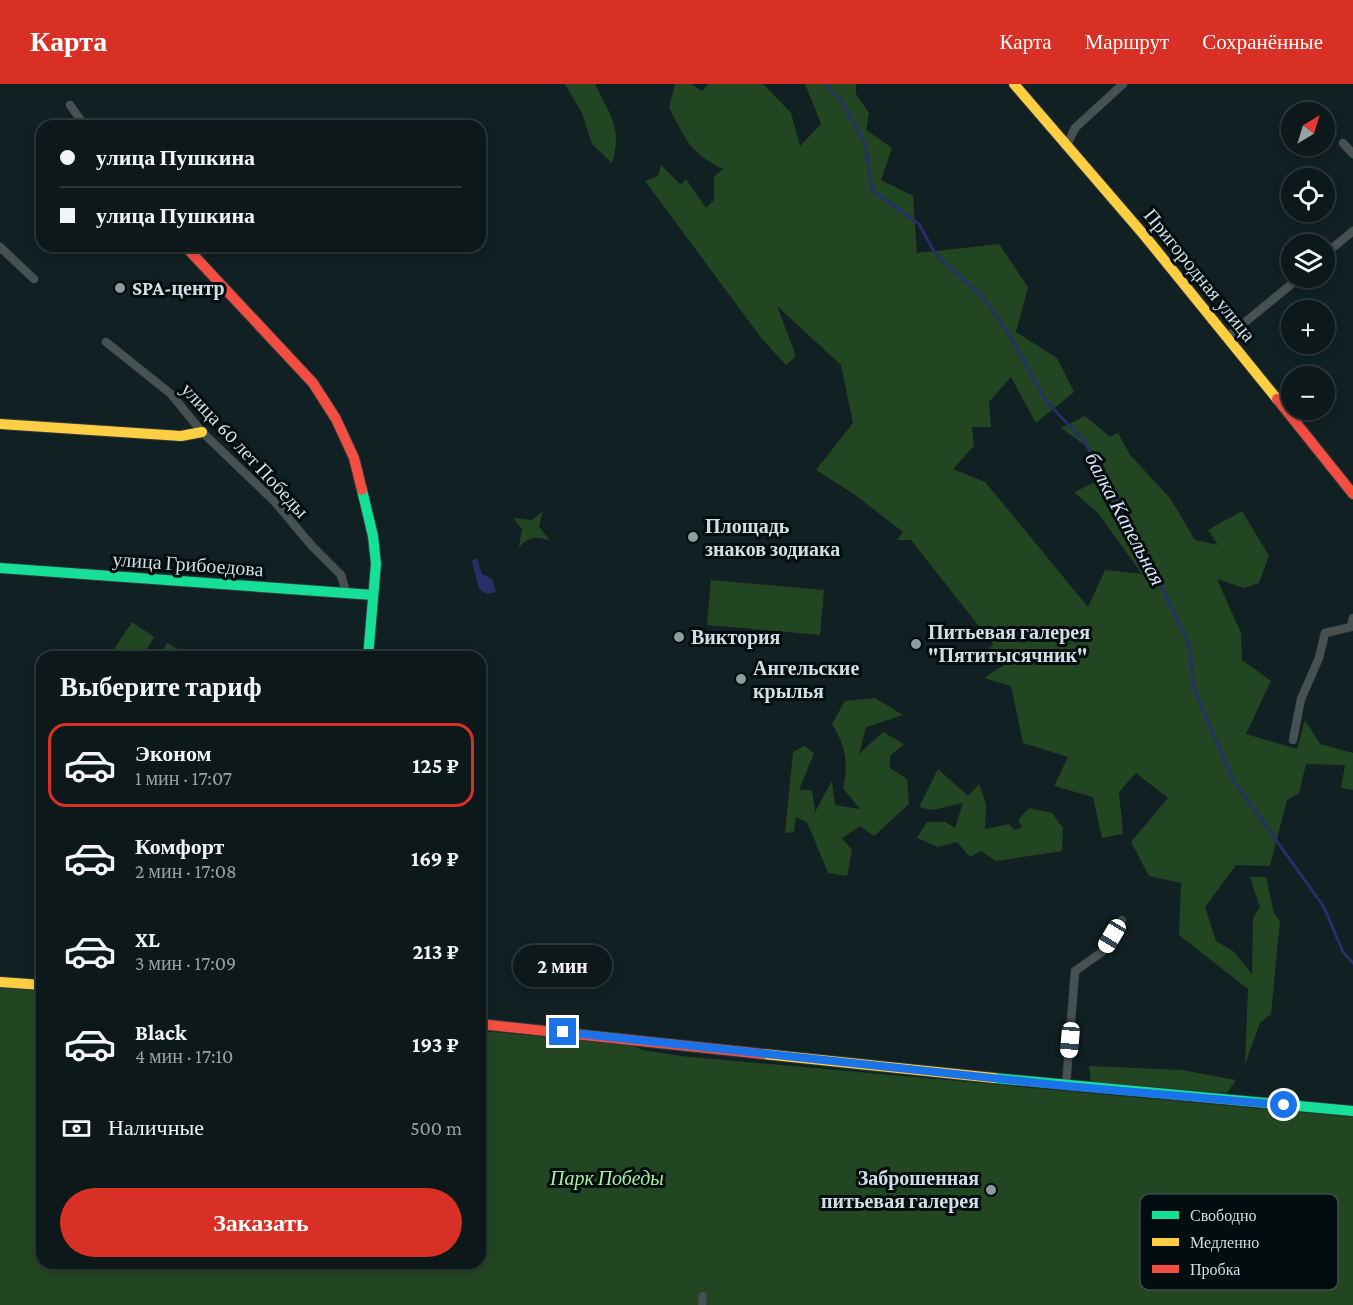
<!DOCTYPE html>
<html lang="ru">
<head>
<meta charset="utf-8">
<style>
	body { margin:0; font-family:"Crimson Pro",serif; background:#1b2527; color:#f1f3f6; height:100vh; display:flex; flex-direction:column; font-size:22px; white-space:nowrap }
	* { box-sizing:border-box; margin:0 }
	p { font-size:20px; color:#9aa0a2 }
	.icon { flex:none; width:33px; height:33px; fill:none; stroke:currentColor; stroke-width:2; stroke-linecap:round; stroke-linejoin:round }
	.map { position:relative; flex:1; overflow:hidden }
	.details { position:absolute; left:36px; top:567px; width:450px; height:618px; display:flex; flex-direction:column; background:#0d181a; border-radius:18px; box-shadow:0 3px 9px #0003,0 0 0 2px #2d3739 }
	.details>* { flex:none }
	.top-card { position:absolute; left:36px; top:36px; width:450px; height:132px; border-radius:18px; box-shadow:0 3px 9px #0003,0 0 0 2px #2d3739; display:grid; align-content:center; height:132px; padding:0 24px; background:#0d181a }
	.needle { width:39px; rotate:38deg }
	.fabs { position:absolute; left:1281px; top:18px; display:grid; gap:12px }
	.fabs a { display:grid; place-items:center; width:54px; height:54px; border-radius:50%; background:#0d181a; box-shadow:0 3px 9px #0003,0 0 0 2px #2d3739; font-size:30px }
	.end { position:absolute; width:27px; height:27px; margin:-14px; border:8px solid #1a73e8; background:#fff; box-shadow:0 0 0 3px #fff }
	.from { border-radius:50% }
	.bubble { position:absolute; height:42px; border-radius:21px; background:#0d181a; box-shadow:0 3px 9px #0003,0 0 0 2px #2d3739; font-size:20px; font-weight:700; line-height:42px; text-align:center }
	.car { position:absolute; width:18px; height:36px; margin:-18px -9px; border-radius:8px; box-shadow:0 0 4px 2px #0007; background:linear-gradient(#fff 24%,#345 0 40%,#fff 0 76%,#345 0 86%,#fff 0) }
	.top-card b { display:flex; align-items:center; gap:21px; height:57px; font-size:22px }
	.top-card b+b { border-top:2px solid #2d3739 }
	.top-card i { width:15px; height:15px; background:#f1f3f6 }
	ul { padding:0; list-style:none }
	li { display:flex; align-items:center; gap:18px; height:84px; margin:0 12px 9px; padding:0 12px; border:3px solid transparent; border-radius:18px }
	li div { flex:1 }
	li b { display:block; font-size:22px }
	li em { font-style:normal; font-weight:700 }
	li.current { border-color:#d93025 }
	li>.icon { width:54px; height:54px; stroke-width:1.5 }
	h2 { padding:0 24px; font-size:27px; line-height:72px }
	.pay { display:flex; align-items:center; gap:15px; height:66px; padding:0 24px; font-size:22px }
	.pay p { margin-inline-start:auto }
	.cta { display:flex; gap:12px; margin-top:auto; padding:12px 24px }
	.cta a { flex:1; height:69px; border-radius:36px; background:#d93025; color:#fff; font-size:24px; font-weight:700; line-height:69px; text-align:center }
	header { display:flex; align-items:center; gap:36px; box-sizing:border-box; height:84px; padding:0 30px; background:#d93025; color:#fff }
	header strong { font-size:28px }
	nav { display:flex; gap:33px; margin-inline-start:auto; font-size:21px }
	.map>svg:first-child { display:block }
	.green { fill:#234622 }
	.water { fill:#272f68 }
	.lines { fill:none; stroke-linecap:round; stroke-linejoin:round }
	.stream { stroke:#272f68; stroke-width:3 }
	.street-casing { stroke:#2e393a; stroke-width:9 }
	.fast-casing { stroke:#2e393a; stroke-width:12 }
	.slow-casing { stroke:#2e393a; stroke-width:12 }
	.jam-casing { stroke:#2e393a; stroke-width:12 }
	.street { stroke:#475152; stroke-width:8 }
	.fast { stroke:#16e098; stroke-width:10 }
	.slow { stroke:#ffcf43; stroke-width:10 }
	.jam { stroke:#f24e42; stroke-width:10 }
	.route { stroke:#1a73e8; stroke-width:8 }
	.poi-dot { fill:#8d9c9e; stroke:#030c0e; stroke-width:2 }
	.labels { text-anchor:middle; stroke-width:6; stroke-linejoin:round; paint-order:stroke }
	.street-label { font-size:20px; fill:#d0dfe1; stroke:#030c0e }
	.poi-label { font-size:20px; font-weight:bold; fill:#d0dfe1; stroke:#030c0e; text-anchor:start }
	.park-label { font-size:20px; font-style:italic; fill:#a4f19b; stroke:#030c0e }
	.water-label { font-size:21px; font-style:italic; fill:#dbe0f4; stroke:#030c0e }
	.key { fill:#030c0e; stroke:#404b4d; stroke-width:1.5 }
	.key-label { font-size:16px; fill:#d0dfe1 }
</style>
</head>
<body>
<header>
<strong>Карта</strong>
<nav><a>Карта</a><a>Маршрут</a><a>Сохранённые</a></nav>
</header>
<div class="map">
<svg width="1353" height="1221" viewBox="0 0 1353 1221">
	<rect width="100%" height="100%" fill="#112022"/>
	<!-- green -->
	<g class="green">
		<path d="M565 0H595C610 31 623 44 612 79L592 60 582 29Z"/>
		<path d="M675 0H691L702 7 708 0H763L791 29 800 62 821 40 805 0H856V10L869 29 866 46 892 64 881 96 913 112 917 169 999 160 1028 203 1016 248 1057 274 1074 308 1036 339 1011 293 989 318 991 343H972L974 362 953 385 985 398 1088 523 1105 486 1142 490 1098 429 1074 408 1100 396 1104 375 1061 344 1085 332 1110 353 1118 349 1130 371 1170 414 1195 456 1218 461 1208 446 1242 427 1269 472 1259 499 1244 504 1217 495 1241 549 1242 576 1271 597 1246 650 1297 665 1305 636 1320 660 1353 669V706L1341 704 1345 681 1306 680 1299 709 1287 716 1270 782 1236 781 1205 823 1216 857 1233 867 1252 890 1253 834 1260 823 1250 793H1266L1274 829 1280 837 1271 930 1260 939 1245 980 1248 905 1179 851 1181 799 1149 792 1131 758 1168 714 1136 689 1119 708 1123 750 1102 754 1093 713 1054 702 1068 673 1023 659 1011 602 984 594 1005 580 981 577 993 560 911 456H897L903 448 854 410 816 386 853 339 841 281 777 222 796 272 786 281 762 255 645 97 658 92 661 81 681 101 686 95 706 124 714 116V93L723 85C689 69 686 55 669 24Z"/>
		<path d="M543 427 539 442 550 457C536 451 529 453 519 463L522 445 513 434 532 436Z"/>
		<polygon points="711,496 824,506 820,551 707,541"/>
		<polygon points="132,538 154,553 142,573 109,573"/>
		<polygon points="167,559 191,572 190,573 159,573"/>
		<path d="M875 614 903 631 866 643 859 670 883 648 904 660 890 672V684L907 695 909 720 874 752 860 742 842 754 852 766 847 792 828 789 807 738 796 733 794 748 785 749 793 668 804 662 814 669 799 706H812L815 728 832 697 835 721 860 725 843 704C849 680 845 660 832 640L845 617Z"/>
		<polygon points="938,685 968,712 979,700 986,720 985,745 1009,740 1014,746 1022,744 1018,736 1029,724 1052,729 1063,744 1062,767 996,777 981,767 970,773 957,758 938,763 917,754 927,738 945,738 955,744 963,719 932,726 919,723"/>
		<polygon points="0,903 42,907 42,1179 480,1179 480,947 630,960 642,966 681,972 1353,1033 1353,1221 0,1221"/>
		<polygon points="1089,982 1182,986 1236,996 1227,1009 1091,999"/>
	</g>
	<!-- water -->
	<polygon class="water" points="477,474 482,490 492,495 496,508 487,510 479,505 472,477"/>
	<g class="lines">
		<!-- stream -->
		<polyline class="stream" points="825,0 841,16 865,60 872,106 919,140 936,171 981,211 1009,250 1046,317 1083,356 1120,418 1190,562 1194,605 1233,696 1324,823 1343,868 1353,879"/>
		<defs>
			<g id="street">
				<polyline points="70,21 85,42"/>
				<polyline points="1068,59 1075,44 1123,0"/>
				<polyline points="1343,59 1353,70"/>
				<polyline points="0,163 34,195"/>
				<polyline points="1324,171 1353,147"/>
				<polyline points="1227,253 1299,194"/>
				<polyline points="106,258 171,310 202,348 274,417 312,462 341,491 346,508"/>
				<polyline points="1293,656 1301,615 1319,574 1325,549 1351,543 1353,534"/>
				<polyline points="1066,1002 1075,887 1102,868 1122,836"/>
				<polyline points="702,1221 703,1212"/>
			</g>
			<g id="fast">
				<polyline points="362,406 373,452 376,480 368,573"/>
				<polyline points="0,484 373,511"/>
				<polyline points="994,994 1353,1027"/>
			</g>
			<g id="slow">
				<polyline points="1014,0 1144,151 1277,315"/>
				<polyline points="0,340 181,352 202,348"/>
				<polyline points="0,898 42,901"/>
				<polyline points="763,970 994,994"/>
			</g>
			<g id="jam">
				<polyline points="185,162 313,299 336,335 354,374 362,406"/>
				<polyline points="1277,315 1353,410"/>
				<polyline points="480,940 763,970"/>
			</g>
		</defs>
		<!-- street casing -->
		<use href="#street" class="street-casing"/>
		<!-- fast casing -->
		<use href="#fast" class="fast-casing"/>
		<!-- slow casing -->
		<use href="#slow" class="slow-casing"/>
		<!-- jam casing -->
		<use href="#jam" class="jam-casing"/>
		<!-- street -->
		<use href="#street" class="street"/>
		<!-- fast -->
		<use href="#fast" class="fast"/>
		<!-- slow -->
		<use href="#slow" class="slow"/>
		<!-- jam -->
		<use href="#jam" class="jam"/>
	</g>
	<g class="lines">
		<!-- route -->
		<polyline class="route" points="563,948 1066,1002 1284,1021"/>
	</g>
	<!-- markers -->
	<g class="poi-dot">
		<circle cx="120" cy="204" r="6"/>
		<circle cx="693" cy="453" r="6"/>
		<circle cx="679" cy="553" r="6"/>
		<circle cx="916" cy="560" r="6"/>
		<circle cx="741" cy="595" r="6"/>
		<circle cx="991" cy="1106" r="6"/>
	</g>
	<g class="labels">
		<!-- street labels -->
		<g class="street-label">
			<text transform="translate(1200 191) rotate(51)" y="7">Пригородная улица</text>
			<text transform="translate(245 366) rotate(47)" y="7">улица 60 лет Победы</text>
			<text transform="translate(188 480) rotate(4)" y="7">улица Грибоедова</text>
		</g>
		<!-- poi labels -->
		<g class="poi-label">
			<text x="132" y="211">SPA-центр</text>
			<text x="705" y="449">Площадь<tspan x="705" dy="23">знаков зодиака</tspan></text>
			<text x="928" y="555">Питьевая галерея<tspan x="928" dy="23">"Пятитысячник"</tspan></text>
			<text x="691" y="560">Виктория</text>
			<text x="753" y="591">Ангельские<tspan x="753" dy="23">крылья</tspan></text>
			<text x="979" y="1101" text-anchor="end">Заброшенная<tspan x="979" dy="23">питьевая галерея</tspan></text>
		</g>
		<!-- park labels -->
		<g class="park-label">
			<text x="607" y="1101">Парк Победы</text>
		</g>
		<!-- water labels -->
		<g class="water-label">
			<text transform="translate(1125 435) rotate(62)" y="7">балка Капельная</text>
		</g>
	</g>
	<!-- legend -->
	<rect x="1140" y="1110" width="198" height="96" rx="9" class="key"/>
	<rect x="1152" y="1127" width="27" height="8" fill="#16e098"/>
	<rect x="1152" y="1154" width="27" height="8" fill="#ffcf43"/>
	<rect x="1152" y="1181" width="27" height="8" fill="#f24e42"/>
	<g class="key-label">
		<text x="1190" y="1137">Свободно</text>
		<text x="1190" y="1164">Медленно</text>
		<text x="1190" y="1191">Пробка</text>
	</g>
</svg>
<div class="fabs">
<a><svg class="needle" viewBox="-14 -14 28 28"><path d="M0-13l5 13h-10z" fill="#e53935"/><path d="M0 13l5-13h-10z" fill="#9aa0a2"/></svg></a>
<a><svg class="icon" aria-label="locate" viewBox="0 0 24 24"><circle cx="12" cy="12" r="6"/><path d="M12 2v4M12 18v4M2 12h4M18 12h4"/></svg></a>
<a><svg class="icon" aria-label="layers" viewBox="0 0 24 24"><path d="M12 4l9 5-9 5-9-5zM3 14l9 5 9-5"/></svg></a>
<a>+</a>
<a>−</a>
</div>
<i class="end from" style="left:1284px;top:1021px"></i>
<i class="end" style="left:563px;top:948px"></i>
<div class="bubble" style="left:513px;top:861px;width:99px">2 мин</div>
<i class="car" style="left:1112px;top:852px;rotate:211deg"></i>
<i class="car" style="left:1070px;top:956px;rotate:185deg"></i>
<div class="top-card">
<b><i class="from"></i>улица Пушкина</b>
<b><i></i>улица Пушкина</b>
</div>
<section class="details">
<h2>Выберите тариф</h2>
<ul>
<li class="current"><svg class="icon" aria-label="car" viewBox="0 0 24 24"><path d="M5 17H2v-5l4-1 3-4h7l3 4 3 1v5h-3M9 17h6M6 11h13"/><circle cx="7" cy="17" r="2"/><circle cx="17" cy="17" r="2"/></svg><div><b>Эконом</b><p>1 мин · 17:07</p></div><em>125 ₽</em></li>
<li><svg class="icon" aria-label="car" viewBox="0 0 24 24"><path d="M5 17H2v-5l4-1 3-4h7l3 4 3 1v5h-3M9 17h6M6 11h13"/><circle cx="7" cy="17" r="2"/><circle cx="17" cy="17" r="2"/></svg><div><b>Комфорт</b><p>2 мин · 17:08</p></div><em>169 ₽</em></li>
<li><svg class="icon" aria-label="car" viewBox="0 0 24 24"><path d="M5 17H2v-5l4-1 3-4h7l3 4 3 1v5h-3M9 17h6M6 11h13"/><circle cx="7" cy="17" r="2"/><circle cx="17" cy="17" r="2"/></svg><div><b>XL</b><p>3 мин · 17:09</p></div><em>213 ₽</em></li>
<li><svg class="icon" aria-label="car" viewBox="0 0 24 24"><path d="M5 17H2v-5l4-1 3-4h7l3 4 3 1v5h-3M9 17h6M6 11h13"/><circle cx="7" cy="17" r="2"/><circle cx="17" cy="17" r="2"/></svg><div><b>Black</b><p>4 мин · 17:10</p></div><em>193 ₽</em></li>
</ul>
<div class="pay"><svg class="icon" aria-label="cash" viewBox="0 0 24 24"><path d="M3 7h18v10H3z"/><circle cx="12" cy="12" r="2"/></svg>Наличные<p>500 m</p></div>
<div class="cta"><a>Заказать</a></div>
</section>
</div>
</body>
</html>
